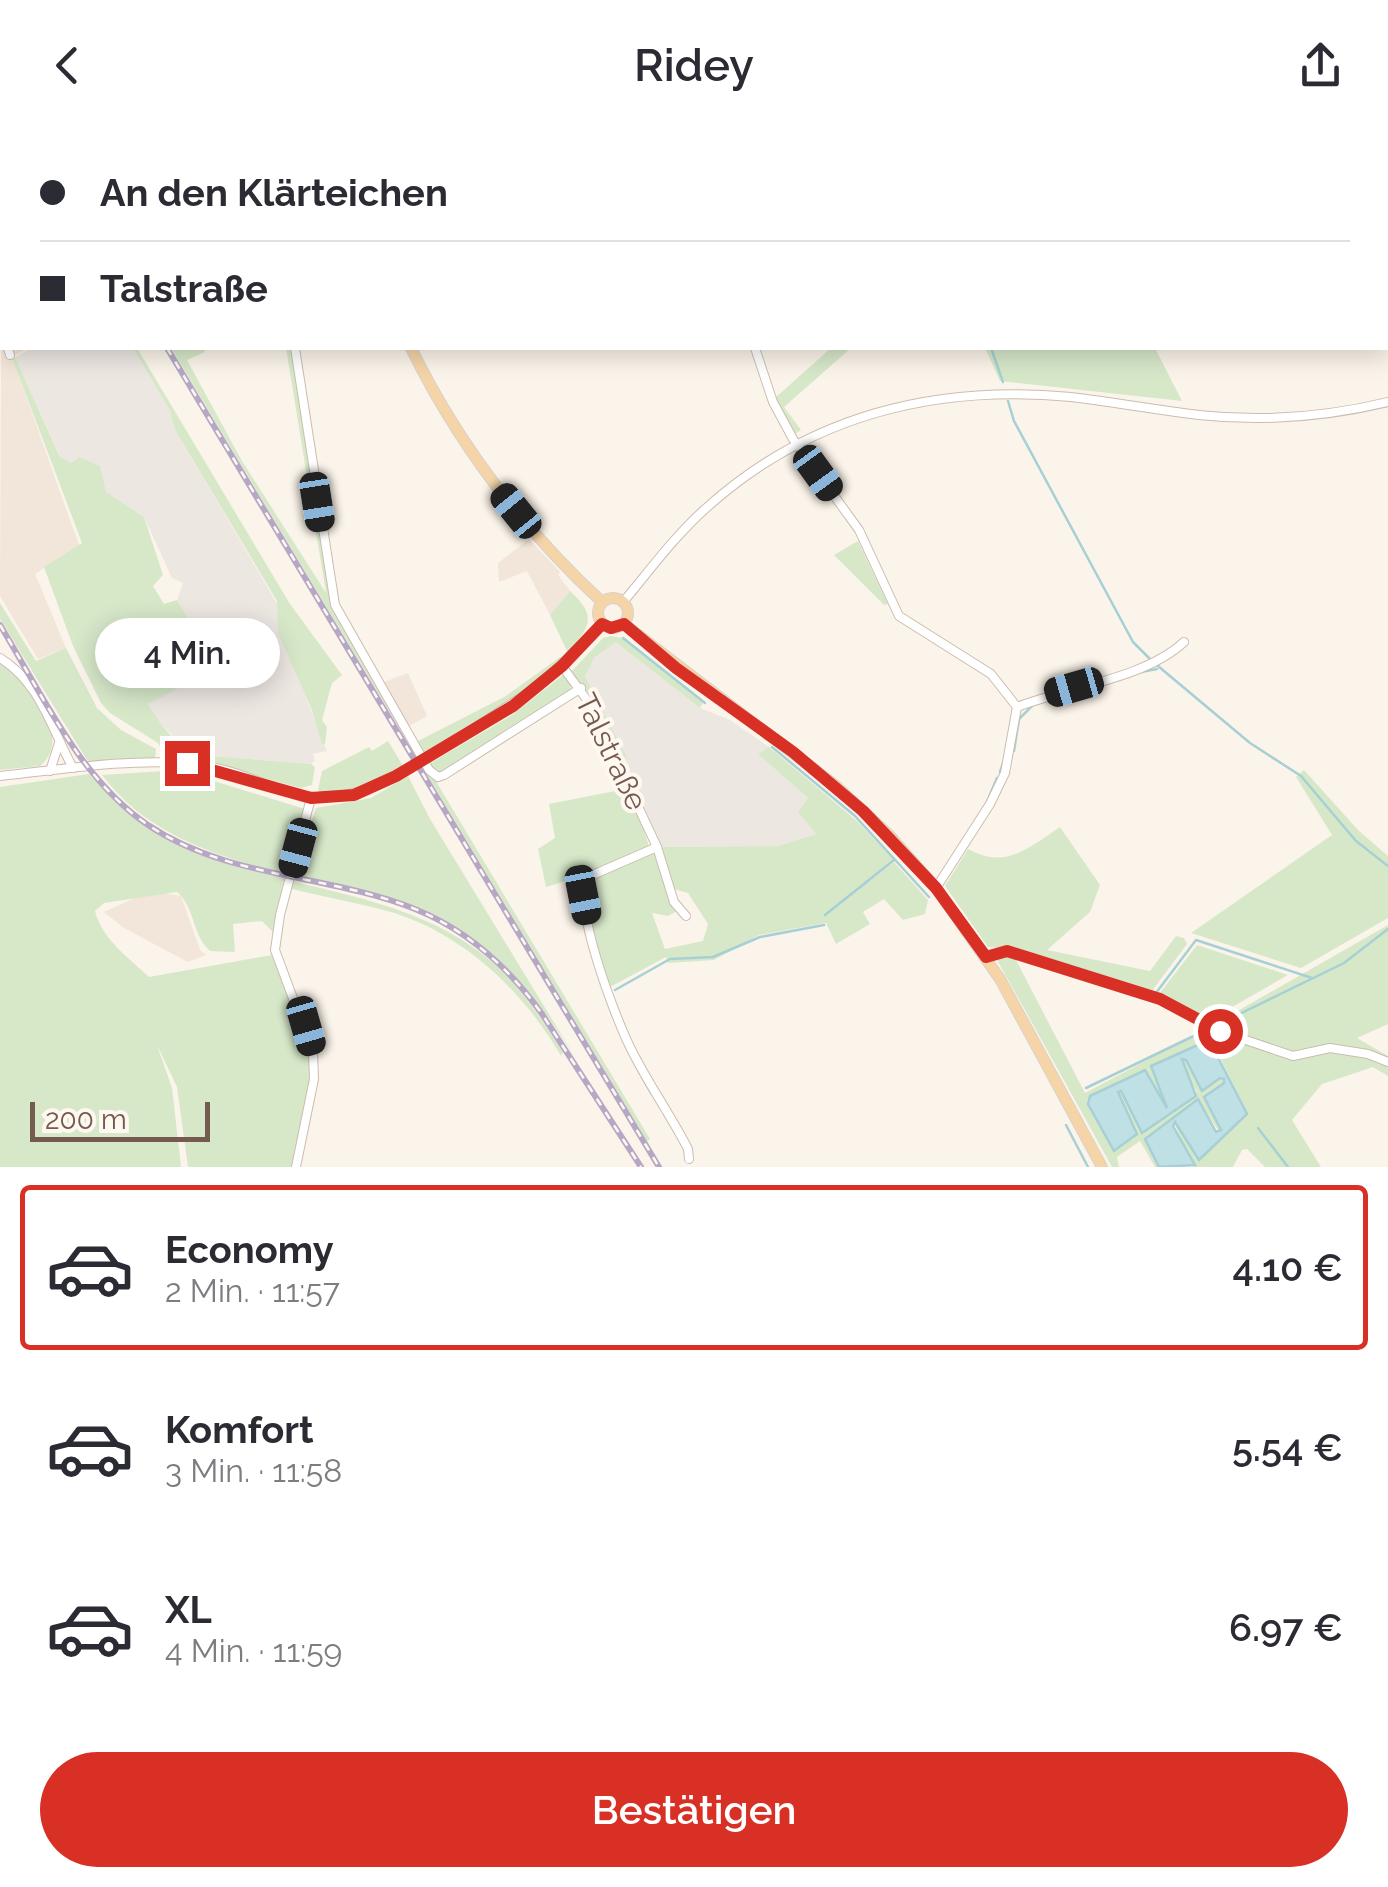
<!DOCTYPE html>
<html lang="de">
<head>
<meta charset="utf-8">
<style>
	body { margin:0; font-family:Raleway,sans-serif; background:#f2f2f3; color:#2b2b33; height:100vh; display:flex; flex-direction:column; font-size:38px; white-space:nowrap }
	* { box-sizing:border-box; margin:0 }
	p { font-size:32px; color:#7c7c81 }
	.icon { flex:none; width:55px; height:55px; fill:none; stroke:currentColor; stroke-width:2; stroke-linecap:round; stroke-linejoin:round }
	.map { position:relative; height:1037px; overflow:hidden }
	.drawer { display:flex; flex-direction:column; background:#fff; flex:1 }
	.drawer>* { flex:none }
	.top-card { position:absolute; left:0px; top:0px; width:1390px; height:220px; box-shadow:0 5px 25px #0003; display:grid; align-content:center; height:220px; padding:0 40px; background:#fff }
	.scale { position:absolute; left:30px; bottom:25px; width:180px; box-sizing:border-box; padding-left:10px; border:5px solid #755a4f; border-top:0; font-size:28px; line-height:35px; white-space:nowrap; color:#755a4f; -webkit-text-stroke:8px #fef8f0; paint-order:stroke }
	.end { position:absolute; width:45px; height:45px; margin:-22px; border:12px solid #d93025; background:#fff; box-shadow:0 0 0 5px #fff }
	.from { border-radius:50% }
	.bubble { position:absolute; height:70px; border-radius:35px; background:#fff; box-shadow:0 5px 25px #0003; font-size:32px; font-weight:600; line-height:70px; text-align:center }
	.car { position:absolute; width:30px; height:60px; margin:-30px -15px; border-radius:12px; box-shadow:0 0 8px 2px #0007; background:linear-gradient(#222 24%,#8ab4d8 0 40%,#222 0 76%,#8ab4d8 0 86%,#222 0) }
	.top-card b { display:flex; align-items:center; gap:35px; height:95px; font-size:38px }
	.top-card b+b { border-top:2px solid #e1e1e2 }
	.top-card i { width:25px; height:25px; background:#2b2b33 }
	ul { padding:18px 0 0; list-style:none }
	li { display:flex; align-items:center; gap:30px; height:165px; margin:0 20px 15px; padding:0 20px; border:5px solid transparent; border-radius:10px }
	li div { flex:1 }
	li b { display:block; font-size:38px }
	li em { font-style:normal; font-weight:600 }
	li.selected { border-color:#d93025 }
	li>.icon { width:90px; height:90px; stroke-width:1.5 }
	.cta { display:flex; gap:20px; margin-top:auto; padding:20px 40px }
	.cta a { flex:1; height:115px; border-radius:60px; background:#d93025; color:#fff; font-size:40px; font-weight:600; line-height:115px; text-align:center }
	header { display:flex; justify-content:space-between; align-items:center; height:130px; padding:0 40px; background:#fff; font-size:45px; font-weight:600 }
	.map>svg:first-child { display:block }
	.residential { fill:#f2e5d9 }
	.industrial { fill:#ede7e2 }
	.green { fill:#d7e8c9 }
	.water { fill:#bfe0e4; stroke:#a6d0d5; stroke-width:2.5 }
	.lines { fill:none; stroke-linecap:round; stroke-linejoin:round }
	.stream { stroke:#a6d0d5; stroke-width:2.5 }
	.minor-casing { stroke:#cdbcb0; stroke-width:10 }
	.major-casing { stroke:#d8d1ce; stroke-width:12 }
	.minor { stroke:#fff; stroke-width:8 }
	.major { stroke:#f5d4a8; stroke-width:10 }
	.rail-casing { stroke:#b6a8c5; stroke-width:6 }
	.rail { stroke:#fef8f0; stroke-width:2.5; stroke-dasharray:8; stroke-linecap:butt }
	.minor-bridge-casing { stroke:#cdbcb0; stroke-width:10; stroke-linecap:butt }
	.minor-bridge { stroke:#fff; stroke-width:8 }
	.route { stroke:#d93025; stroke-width:12 }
	.labels { text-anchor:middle; stroke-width:8; stroke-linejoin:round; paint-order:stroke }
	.street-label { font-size:30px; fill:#755a4f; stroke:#fef8f0 }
</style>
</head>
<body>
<header><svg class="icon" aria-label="back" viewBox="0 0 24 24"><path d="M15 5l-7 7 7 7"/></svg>Ridey<svg class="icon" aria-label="share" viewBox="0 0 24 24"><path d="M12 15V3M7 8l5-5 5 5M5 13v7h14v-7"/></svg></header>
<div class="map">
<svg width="1388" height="1037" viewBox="0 0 1388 1037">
	<rect width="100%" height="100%" fill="#fbf4ea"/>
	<!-- residential -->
	<g class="residential">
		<polygon points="2,31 2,218 28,218 12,227 79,415 35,444 66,518 38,529 0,466"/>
		<polygon points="529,409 560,442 558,445 570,461 550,485 527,441 499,452 498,433"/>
		<polygon points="408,543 427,586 409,596 384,552"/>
		<polygon points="150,761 181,766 200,820 206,825 188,832 124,798 104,782"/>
	</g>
	<!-- industrial -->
	<g class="industrial">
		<polygon points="32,218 133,218 170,281 175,300 282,482 289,523 327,621 313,624 315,631 311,634 198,625 188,621 157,590 147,574 206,519 177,470 183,453 172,448 144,387 64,335 15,227"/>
		<polygon points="617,511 700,578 730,590 769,617 759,624 808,668 816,704 778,716 662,717 622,631 626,628 585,546 595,527"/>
	</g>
	<!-- green -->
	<g class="green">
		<polygon points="133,218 137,218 290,474 342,545 332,553 322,590 327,597 325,614 322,614 312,580 278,503 277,471 175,300 170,281"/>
		<polygon points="171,218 203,218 205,222 187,230 242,331 326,463 286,218 293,218 328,455 429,642 444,648 437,653 650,1009 647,1011"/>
		<polygon points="831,218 851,218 784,277 801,300 793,305 775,268"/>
		<polygon points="985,218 1155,218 1182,271 1000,251"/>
		<path d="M15 227 60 327 71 333 79 327 100 336 106 362 144 387 163 445 153 456 164 474 177 470 206 519 209 542 148 574C159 593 177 617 198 625L311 634 315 637 312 655 301 658 189 629H168L158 613 110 583 101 573 73 516 44 437 82 413 12 228Z"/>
		<polygon points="858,411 888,474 884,475 834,425"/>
		<path d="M570 461C598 487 590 496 568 523L550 485Z"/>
		<polygon points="0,473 36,531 66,518 97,578 121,600 156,619 155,629 94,633 87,630 0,489"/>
		<polygon points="611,506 623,508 704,571 700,578 616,512 595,527 585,546 627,628 622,631 572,541 603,508"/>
		<path d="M560 527 563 530C524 570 472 597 424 624L418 611 506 566Z"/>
		<path d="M0 531C25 552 76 606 40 636L0 640Z"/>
		<polygon points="563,545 571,551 570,563 445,643 438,643 429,634 512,585"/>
		<polygon points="584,569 642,693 649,717 578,747 546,757 538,719 555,708 549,674 615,661"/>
		<path d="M388 611 403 636C377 652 354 662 322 665L318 660 322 641 369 617 372 621Z"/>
		<polygon points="769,617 857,691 893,729 824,786 894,732 928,770 925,784 903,790 884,769 863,782 870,794 836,814 826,793 759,805 714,830 668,833 666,827 610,857 597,822 588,779 592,777 588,748 656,720 679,780 668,786 652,783 665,819 703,811 708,794 688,763 674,759 662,717 778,716 816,704 798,682 808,668 758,624"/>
		<polygon points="1304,640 1359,701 1388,726 1388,788 1301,838 1191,803 1332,705 1296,647"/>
		<path d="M163 641 188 643 305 679 292 728 285 740 288 745C217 726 148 706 102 645Z"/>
		<path d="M89 644C152 712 198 728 286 749L283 752 274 803 262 791 233 794 235 822 210 821C192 805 195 777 177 762L104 773 95 781C102 809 128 827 149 847L272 825 310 922 311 949 293 1037H188L177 957 157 915 172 958 181 1037H0V657Z"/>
		<path d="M408 646 430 689 575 927C530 857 482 797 399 770 365 759 328 754 293 746L298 740 296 738 316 678 371 668Z"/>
		<path d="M1060 697 1100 755 1090 782 1047 820 1150 841 1176 806 1184 808 1187 814 1151 862 1005 818 988 817 945 756 968 719C1006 740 1028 718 1060 697Z"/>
		<path d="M292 751C373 771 455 787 513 853 532 874 547 898 563 922L561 926C524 862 464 804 391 782 359 773 325 767 292 759Z"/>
		<polygon points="1388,795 1388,894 1357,908 1388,926 1388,946 1373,937 1322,954 1292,990 1321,1037 1265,1037 1247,1019 1242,1020 1233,1037 1194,1037 1174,993 1180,996 1197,1029 1247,983 1215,917 1151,937 1167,978 1146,941 1087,971 1112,1019 1116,1021 1135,1007 1136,1001 1118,962 1121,961 1142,1003 1197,962 1180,930 1186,930 1204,960 1220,948 1225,951 1205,965 1220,996 1219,1002 1198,969 1146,1009 1159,1037 1155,1037 1140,1011 1117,1027 1119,1037 1112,1037 996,828 1006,824 1015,828 1085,963 1213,895"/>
		<polygon points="1197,815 1288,845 1206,892 1159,864"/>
	</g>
	<!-- water -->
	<polygon class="water" points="1209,910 1247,984 1199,1030 1175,992 1173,996 1195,1035 1159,1037 1145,1009 1198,969 1216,1002 1221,1000 1204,967 1224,953 1224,949 1220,948 1202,961 1186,930 1182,929 1196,966 1142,1003 1121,961 1118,962 1137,1004 1114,1021 1088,974 1090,966 1145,940 1167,978 1151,936"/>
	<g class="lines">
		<!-- stream -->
		<g class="stream">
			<polyline points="747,0 748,2"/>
			<polyline points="883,0 884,2"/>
			<polyline points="0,30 2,29"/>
			<polyline points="991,218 1003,252"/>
			<polyline points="1008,271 1014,291 1133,512 1150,529"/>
			<polyline points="623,508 705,573"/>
			<polyline points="1158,536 1250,613 1301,646 1356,711 1388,736"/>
			<polyline points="1141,542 1157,539"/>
			<polyline points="772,617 855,686 929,767"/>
			<polyline points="1014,621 1019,589 1033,575"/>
			<polyline points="1000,642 1004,630"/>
			<polyline points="986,674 997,648"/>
			<polyline points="825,785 894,730"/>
			<polyline points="615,860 670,829 713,827 760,807 824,795"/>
			<polyline points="1156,863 1196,810 1312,848"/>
			<polyline points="1221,893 1344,833 1388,799"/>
			<polyline points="638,940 651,963"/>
			<polyline points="1086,958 1206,900"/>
			<polyline points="1066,995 1088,1037"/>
			<polyline points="1258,998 1288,1037"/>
		</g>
		<defs>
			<g id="minor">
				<polyline points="263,0 263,2"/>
				<polyline points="675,0 676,2"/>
				<polyline points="429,2 435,0"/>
				<polyline points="0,68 2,67"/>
				<polyline points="0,158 2,161"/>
				<polyline points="0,184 2,183"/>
				<polyline points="0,193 2,201"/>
				<polyline points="8,218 10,225"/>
				<polyline points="295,218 335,475 429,640 438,647 444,645 581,558"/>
				<polyline points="755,218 773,272 793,309 859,400 899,486 991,544 1017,577 1005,643 990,674 936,758"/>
				<path d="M624 471C650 440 674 407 704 380 807 286 934 254 1071 267 1114 272 1156 280 1199 285 1263 292 1326 287 1388 272"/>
				<path d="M0 528C40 552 52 600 73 638"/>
				<path d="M562 536 590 574 657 717 588 747C570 770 616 889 630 917 647 952 670 984 688 1019L689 1029"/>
				<path d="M1017 577C1068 557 1144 549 1184 512"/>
				<polyline points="437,622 539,556 602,494"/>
				<polyline points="50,641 59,613"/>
				<path d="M0 646C60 640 123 629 183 633 273 639 297 698 396 646"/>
				<polyline points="657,717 674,772 686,786"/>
				<polyline points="986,827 1007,821 1161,869 1222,902 1293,926 1330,918 1368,924 1388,932"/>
				<polyline points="296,1037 314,949 313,922 275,820 280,785 311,668"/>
			</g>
			<g id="major">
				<polyline points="338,0 338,2"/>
				<path d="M411 218C458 314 523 399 602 472"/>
				<circle cx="613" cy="483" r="15"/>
				<polyline points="624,494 836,656 890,706 936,758 1000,849 1102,1037"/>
			</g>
		</defs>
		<!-- minor casing -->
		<use href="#minor" class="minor-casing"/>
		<!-- major casing -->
		<use href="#major" class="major-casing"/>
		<!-- minor -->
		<use href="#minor" class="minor"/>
		<!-- major -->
		<use href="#major" class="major"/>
		<defs>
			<g id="rail">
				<polyline points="49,0 51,2"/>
				<polyline points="167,218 659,1037"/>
				<path d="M0 495C42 564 80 649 148 695 229 749 327 744 415 779 467 800 510 839 542 884L641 1037"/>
			</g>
		</defs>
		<!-- rail casing -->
		<use href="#rail" class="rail-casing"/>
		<!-- rail -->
		<use href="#rail" class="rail"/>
		<defs>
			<polyline id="minor-bridge" points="396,646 437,622"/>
		</defs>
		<!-- minor-bridge casing -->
		<use href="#minor-bridge" class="minor-bridge-casing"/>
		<!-- minor-bridge -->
		<use href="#minor-bridge" class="minor-bridge"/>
	</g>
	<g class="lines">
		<!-- route -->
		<polyline class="route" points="187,633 311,668 354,665 396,646 513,576 562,536 602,494 611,498 624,494 676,538 793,622 863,681 936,758 986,827 1007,821 1160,869 1220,901"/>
	</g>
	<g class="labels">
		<!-- street labels -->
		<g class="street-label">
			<text transform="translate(611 622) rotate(64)" y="10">Talstraße</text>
		</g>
	</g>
</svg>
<div class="scale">200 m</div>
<i class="end from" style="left:1220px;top:901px"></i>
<i class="end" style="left:187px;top:633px"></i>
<div class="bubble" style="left:95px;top:488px;width:185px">4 Min.</div>
<i class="car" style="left:818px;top:343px;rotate:144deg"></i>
<i class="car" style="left:317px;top:372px;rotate:171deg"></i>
<i class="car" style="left:516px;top:381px;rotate:321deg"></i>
<i class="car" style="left:1074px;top:557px;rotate:254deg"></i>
<i class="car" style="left:298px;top:718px;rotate:195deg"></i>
<i class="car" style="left:583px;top:765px;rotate:169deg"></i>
<i class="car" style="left:306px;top:896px;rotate:164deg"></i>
<div class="top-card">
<b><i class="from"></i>An den Klärteichen</b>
<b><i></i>Talstraße</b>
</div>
</div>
<section class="drawer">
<ul>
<li class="selected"><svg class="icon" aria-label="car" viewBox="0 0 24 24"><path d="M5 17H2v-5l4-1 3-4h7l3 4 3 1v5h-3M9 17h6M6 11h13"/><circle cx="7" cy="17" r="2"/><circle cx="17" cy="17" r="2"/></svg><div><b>Economy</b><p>2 Min. · 11:57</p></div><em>4.10 €</em></li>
<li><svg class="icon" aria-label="car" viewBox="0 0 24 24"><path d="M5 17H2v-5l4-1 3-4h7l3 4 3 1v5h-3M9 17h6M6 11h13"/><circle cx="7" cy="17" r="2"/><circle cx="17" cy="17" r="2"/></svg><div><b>Komfort</b><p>3 Min. · 11:58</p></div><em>5.54 €</em></li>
<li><svg class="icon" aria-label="car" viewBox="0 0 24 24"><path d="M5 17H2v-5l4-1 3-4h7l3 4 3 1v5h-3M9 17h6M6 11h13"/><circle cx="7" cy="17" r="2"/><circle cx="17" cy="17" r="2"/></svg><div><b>XL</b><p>4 Min. · 11:59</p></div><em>6.97 €</em></li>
</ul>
<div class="cta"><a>Bestätigen</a></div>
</section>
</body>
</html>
